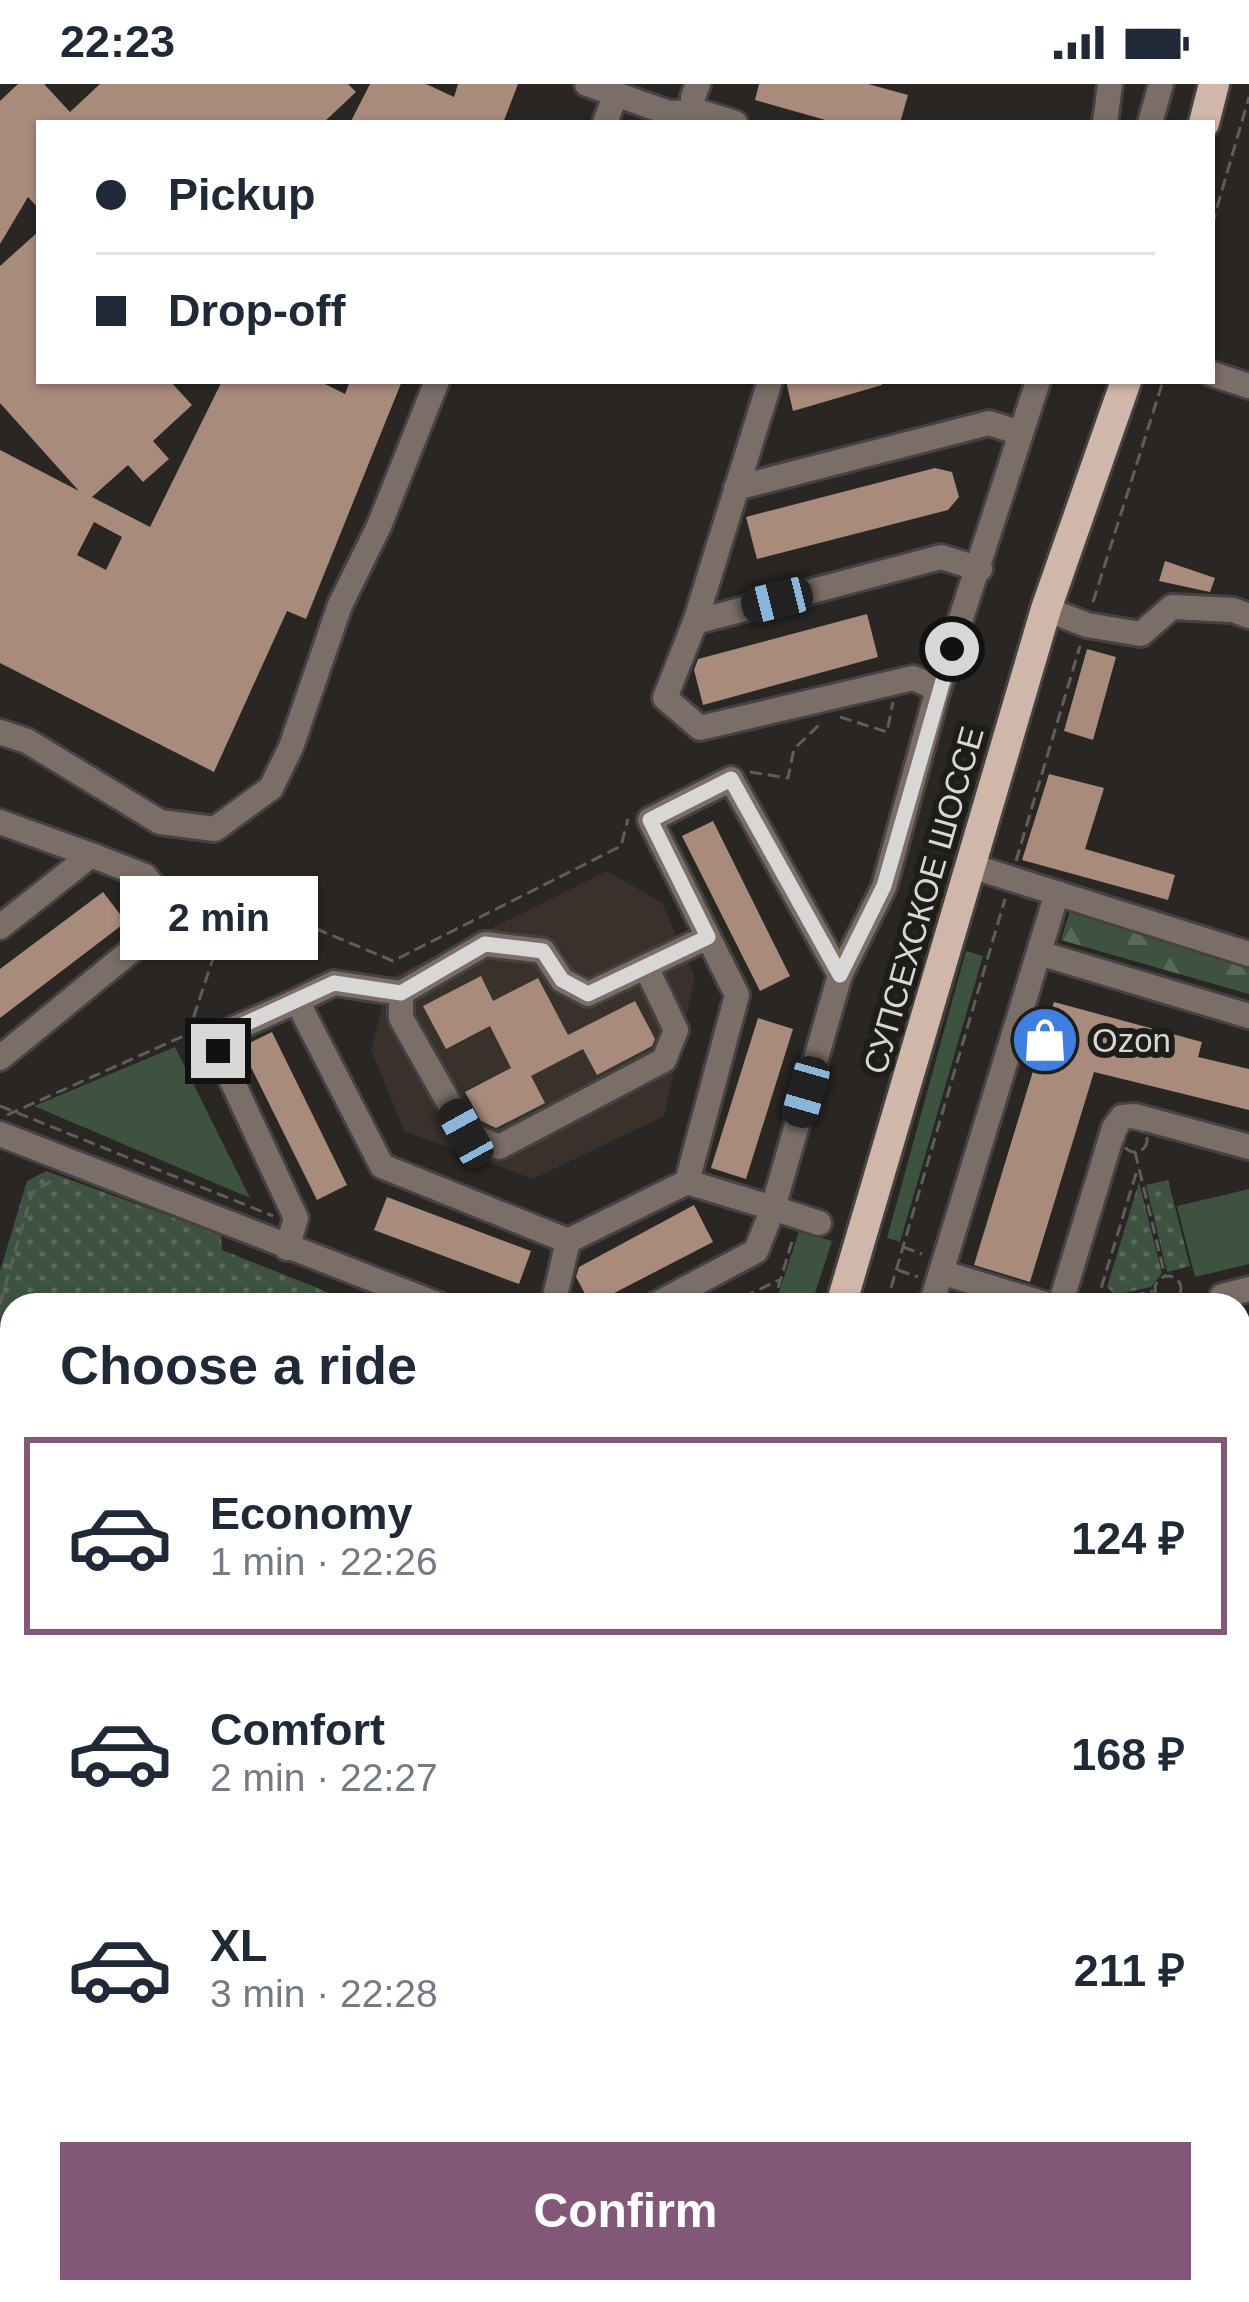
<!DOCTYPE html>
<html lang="en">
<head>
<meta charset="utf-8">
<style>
	body { margin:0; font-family:Helvetica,sans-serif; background:#f2f2f3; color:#1f2937; height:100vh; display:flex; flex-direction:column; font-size:45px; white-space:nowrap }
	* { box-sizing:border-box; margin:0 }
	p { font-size:39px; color:#747a83 }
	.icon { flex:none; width:66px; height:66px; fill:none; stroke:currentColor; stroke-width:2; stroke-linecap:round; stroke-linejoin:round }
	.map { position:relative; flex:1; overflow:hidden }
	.details { position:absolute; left:0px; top:1209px; width:1251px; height:1011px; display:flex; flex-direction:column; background:#fff; border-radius:36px 36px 0 0; box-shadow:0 3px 9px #0004 }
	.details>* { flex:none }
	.banner { position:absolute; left:36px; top:36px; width:1179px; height:264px; border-radius:0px; box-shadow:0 3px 9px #0004; display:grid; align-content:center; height:264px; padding:0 60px; background:#fff }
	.end { position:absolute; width:54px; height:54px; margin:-27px; border:15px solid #d8d7d5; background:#111; box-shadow:0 0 0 6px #111 }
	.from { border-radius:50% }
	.bubble { position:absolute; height:84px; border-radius:0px; background:#fff; box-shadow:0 3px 9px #0004; font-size:39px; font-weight:700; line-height:84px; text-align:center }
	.car { position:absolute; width:36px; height:72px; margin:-36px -18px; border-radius:15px; box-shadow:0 0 9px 3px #0007; background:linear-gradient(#222 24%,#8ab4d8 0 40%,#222 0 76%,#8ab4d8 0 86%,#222 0) }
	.banner b { display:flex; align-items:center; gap:42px; height:114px; font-size:45px }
	.banner b+b { border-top:3px solid #e0e1e3 }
	.banner i { width:30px; height:30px; background:#1f2937 }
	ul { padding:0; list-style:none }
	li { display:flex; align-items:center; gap:36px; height:198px; margin:0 24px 18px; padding:0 36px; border:6px solid transparent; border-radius:0px }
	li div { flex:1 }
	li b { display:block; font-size:45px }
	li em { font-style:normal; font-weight:700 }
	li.on { border-color:#825777 }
	li>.icon { width:108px; height:108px; stroke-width:1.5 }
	h2 { padding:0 60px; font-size:54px; line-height:144px }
	.cta { display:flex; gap:24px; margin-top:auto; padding:24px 60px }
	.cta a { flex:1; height:138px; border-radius:0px; background:#825777; color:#fff; font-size:48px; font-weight:700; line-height:138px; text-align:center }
	.status { display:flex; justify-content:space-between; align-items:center; height:84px; padding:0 60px; background:#fff; direction:ltr }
	.status svg { height:33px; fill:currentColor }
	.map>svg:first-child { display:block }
	.built { fill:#39322c }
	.industrial { fill:url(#industrial-grid) }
	.grass { fill:#3d533f }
	.forest { fill:url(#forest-firs) }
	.park { fill:url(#park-dots) }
	.building { fill:#a98b7c; fill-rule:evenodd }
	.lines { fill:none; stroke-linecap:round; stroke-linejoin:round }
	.minor-casing { stroke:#454240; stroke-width:30 }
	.major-casing { stroke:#454240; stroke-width:36 }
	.path { stroke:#605e5c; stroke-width:3; stroke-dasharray:12 6; stroke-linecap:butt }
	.minor { stroke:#7b6e68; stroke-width:24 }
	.major { stroke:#d1b7a9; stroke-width:30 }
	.route { stroke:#d8d7d5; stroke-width:15 }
	.labels { text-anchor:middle; stroke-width:12; stroke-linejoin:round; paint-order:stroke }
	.street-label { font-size:33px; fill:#d8d7d5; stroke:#1f1d1a }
	.poi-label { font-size:33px; fill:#d8d7d5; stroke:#1f1d1a; text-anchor:start }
</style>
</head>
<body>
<div class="status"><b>22:23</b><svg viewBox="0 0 49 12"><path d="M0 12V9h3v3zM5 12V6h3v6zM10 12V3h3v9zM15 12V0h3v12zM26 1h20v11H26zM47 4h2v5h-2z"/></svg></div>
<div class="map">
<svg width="1249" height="2218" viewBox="0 0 1249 2218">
	<defs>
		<pattern id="industrial-grid" width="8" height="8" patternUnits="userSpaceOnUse" patternTransform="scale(3)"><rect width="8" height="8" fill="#39322c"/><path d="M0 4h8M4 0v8" fill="none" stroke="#554f4a"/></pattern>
		<pattern id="forest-firs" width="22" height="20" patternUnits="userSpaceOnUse" patternTransform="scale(3)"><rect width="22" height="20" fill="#3d533f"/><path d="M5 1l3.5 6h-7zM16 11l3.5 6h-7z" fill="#586b5a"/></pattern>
		<pattern id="park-dots" width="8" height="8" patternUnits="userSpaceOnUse" patternTransform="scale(3)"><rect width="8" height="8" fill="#3d533f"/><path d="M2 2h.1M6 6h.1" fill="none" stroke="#586b5a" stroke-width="1.8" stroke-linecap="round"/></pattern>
	</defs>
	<rect width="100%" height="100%" fill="#292624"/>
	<!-- built -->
	<polygon class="built" points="607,787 662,819 695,893 664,1032 533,1095 404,1047 371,966 389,895"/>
	<!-- industrial -->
	<polygon class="industrial" points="1239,1583 1249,1586 1249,1868 1239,1866"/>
	<!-- grass -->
	<g class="grass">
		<polygon points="966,867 983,872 900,1158 887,1154"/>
		<polygon points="175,963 250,1114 34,1022"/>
		<polygon points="1249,1105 1249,1180 1195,1193 1177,1122"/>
		<polygon points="799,1147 832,1157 811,1221 775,1221"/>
	</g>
	<!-- forest -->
	<polygon class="forest" points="1071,824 1249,881 1249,910 1061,856"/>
	<!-- park -->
	<g class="park">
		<polygon points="46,1087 221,1151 222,1166 360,1221 12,1221 12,1488 0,1483 0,1187 27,1097"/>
		<polygon points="1168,1096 1190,1182 1167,1188 1146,1101"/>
		<polygon points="1139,1098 1162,1189 1151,1203 1115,1211 1107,1203"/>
	</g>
	<!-- building -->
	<g class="building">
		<polygon points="18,0 44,0 70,28 100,0 348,0 356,8 323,39 39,39 39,125 28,113 0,160 0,17"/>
		<polygon points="370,0 426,0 454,13 458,0 518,0 503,39 350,39"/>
		<polygon points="759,0 868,0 908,11 900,39 836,39 755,16"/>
		<path d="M39 147V297H170L192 321 153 357 169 375 143 398 128 381 92 413 150 443 222 297H319L345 310 350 297H402L306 535 287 527 214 688 0 579V366L79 407 0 319V182ZM94 438 122 453 106 486 77 471Z"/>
		<polygon points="786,297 881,297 882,301 793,327"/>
		<polygon points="935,384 952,388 959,413 948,426 757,475 746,433"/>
		<polygon points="1165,477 1215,494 1210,508 1159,497"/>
		<polygon points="867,530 878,573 703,621 694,586 698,575"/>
		<polygon points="1087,565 1116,573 1093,656 1064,647"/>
		<polygon points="1049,690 1104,704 1085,765 1175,791 1168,816 1022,776"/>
		<polygon points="713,737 790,892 760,907 682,752"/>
		<polygon points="103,808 126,838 0,934 0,885"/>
		<polygon points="481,892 493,917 538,894 568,951 635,917 655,955 652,962 597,991 583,965 531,992 545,1019 496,1044 481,1037 465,1008 511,984 490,942 446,965 423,922"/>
		<polygon points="1054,918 1202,958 1198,973 1249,985 1249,1026 1094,988 1030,1198 974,1181"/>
		<polygon points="758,934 793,945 746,1095 711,1084"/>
		<polygon points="272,948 347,1101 317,1116 241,963"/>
		<polygon points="387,1113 531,1167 519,1200 374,1146"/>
		<polygon points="694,1121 713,1158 591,1221 576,1193 579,1183"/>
	</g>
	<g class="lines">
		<defs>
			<g id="minor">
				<polyline points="587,0 669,29 700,28 735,39"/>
				<polyline points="693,13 698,0"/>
				<polyline points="605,39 612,20"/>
				<polyline points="1105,39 1110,0"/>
				<polyline points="1150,39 1161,0"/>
				<polyline points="1212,290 1249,302"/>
				<polyline points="770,297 695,538 941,473 980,485"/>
				<polyline points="736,404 989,339 1021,349"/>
				<polyline points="1046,525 1087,541 1141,550 1172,523 1233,526 1249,532"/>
				<polyline points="695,538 665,614 700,644 913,594 938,605"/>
				<polyline points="0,648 27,657 160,738 215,745 271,704 291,663 340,521 379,442 437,297"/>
				<polyline points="0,738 91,771"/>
				<polyline points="971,782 1249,870"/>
				<polyline points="0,843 91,771 145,792 157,807 143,857 0,974"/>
				<polyline points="1039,869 1249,932"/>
				<polyline points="647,885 676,946 664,976 499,1063 466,1049 401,934 401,909 485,860 543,867 562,896 588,910 708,853"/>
				<polyline points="297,917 334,899 401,909"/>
				<polyline points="0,1050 439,1221"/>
				<polyline points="687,1098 773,1124 840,891 884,803 938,605 1038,297"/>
				<polyline points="287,1164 296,1134 218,967 227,948 297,917 382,1082 568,1157 687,1098 737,911 650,736 731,695 840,891"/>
				<polyline points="941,1188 1048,1221"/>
				<polyline points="553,1221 568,1157"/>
				<polyline points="655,1221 756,1167 773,1124 819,1139"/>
				<polyline points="931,1221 1057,809"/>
				<polyline points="1060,1221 1114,1044 1122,1033 1135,1032 1249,1063"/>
				<polyline points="1224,1221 1222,1212 1249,1205"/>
				<polyline points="1239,1285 1249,1327"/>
				<polyline points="1239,1436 1249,1434"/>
				<polyline points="1239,1497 1249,1494"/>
				<polyline points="0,1507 12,1511"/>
				<polyline points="1239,1524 1249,1527"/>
				<polyline points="0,1803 7,1779 12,1781"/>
				<polyline points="1239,1873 1249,1876"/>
				<polyline points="0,2018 11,2011"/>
				<polyline points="0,2148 12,2140"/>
				<polyline points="144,2208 151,2218"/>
				<polyline points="8,2218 24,2208"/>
				<polyline points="193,2218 208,2208"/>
				<polyline points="325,2218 327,2208"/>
				<polyline points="465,2218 468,2208"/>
			</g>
			<g id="major">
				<polyline points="1204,39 1214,0"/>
				<polyline points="841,1221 1046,525 1126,297"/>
				<polyline points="546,2218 549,2208"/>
			</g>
		</defs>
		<!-- minor casing -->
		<use href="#minor" class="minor-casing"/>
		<!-- major casing -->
		<use href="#major" class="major-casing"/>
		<!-- path -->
		<g class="path">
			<polyline points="1212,141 1249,13"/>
			<polyline points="1093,518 1163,297"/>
			<polyline points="840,633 887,648 893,618"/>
			<polyline points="750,688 788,694 794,665 820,640"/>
			<polyline points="1016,777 1080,562"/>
			<polyline points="0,1022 273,1132"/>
			<polyline points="7,1031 188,950 224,841 262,822 393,877 621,762 628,735"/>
			<circle cx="1135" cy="1056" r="12"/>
			<polyline points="1135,1068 1165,1192"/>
			<polyline points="903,1163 922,1170"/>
			<polyline points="898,1186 918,1193"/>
			<circle cx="1168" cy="1205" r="13"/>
			<polyline points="459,1210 485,1221"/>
			<polyline points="0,1220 32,1109 54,1095"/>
			<polyline points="1098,1220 1153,1207"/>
			<polyline points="727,1221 779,1196"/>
			<polyline points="773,1221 793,1154"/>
			<polyline points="886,1221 1005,815"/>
			<polyline points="1086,1221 1090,1221"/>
			<polyline points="1096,1221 1138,1083"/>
			<polyline points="0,1285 12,1290"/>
			<polyline points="0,1369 12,1374"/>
			<polyline points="0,1478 12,1482"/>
			<polyline points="291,2218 304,2208"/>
			<polyline points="437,2218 440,2208"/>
			<polyline points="584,2218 587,2208"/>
		</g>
		<!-- minor -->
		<use href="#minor" class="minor"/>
		<!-- major -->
		<use href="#major" class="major"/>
	</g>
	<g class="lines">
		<!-- route -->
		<polyline class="route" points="218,967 227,948 334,899 401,909 485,860 543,867 562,896 588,910 708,853 650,736 731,695 840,891 884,802 952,565"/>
	</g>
	<!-- icons -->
	<defs>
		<symbol id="shop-disc" viewBox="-11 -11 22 22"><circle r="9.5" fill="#3f7fe0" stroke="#1f1d1a"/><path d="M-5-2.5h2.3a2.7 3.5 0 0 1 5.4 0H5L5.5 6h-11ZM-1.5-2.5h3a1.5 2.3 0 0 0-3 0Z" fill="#fff"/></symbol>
	</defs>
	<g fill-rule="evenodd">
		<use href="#shop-disc" x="1007" y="918" width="76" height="76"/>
	</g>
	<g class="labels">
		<!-- street labels -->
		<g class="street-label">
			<text transform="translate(923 816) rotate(-74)" y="12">СУПСЕХСКОЕ ШОССЕ</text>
		</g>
		<!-- poi labels -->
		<g class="poi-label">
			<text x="1092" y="968">Ozon</text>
		</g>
	</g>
</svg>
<i class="end from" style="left:952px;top:565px"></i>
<i class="end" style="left:218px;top:967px"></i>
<div class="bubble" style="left:120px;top:792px;width:198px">2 min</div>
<i class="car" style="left:777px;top:516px;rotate:256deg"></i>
<i class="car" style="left:806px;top:1008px;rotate:196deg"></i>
<i class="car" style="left:466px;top:1049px;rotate:331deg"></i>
<div class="banner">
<b><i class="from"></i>Pickup</b>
<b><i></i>Drop-off</b>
</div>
<section class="details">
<h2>Choose a ride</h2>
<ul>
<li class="on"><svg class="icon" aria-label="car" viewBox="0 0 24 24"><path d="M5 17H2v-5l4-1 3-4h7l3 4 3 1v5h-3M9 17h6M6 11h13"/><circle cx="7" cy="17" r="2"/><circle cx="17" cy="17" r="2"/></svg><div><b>Economy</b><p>1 min · 22:26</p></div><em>124 ₽</em></li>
<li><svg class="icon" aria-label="car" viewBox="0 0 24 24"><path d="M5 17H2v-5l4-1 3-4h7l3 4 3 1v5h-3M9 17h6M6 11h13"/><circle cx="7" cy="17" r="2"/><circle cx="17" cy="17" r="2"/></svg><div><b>Comfort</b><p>2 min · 22:27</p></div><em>168 ₽</em></li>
<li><svg class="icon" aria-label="car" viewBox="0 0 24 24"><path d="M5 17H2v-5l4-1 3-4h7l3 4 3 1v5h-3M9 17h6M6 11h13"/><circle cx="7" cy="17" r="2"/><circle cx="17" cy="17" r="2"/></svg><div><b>XL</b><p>3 min · 22:28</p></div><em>211 ₽</em></li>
</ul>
<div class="cta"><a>Confirm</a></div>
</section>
</div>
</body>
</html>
